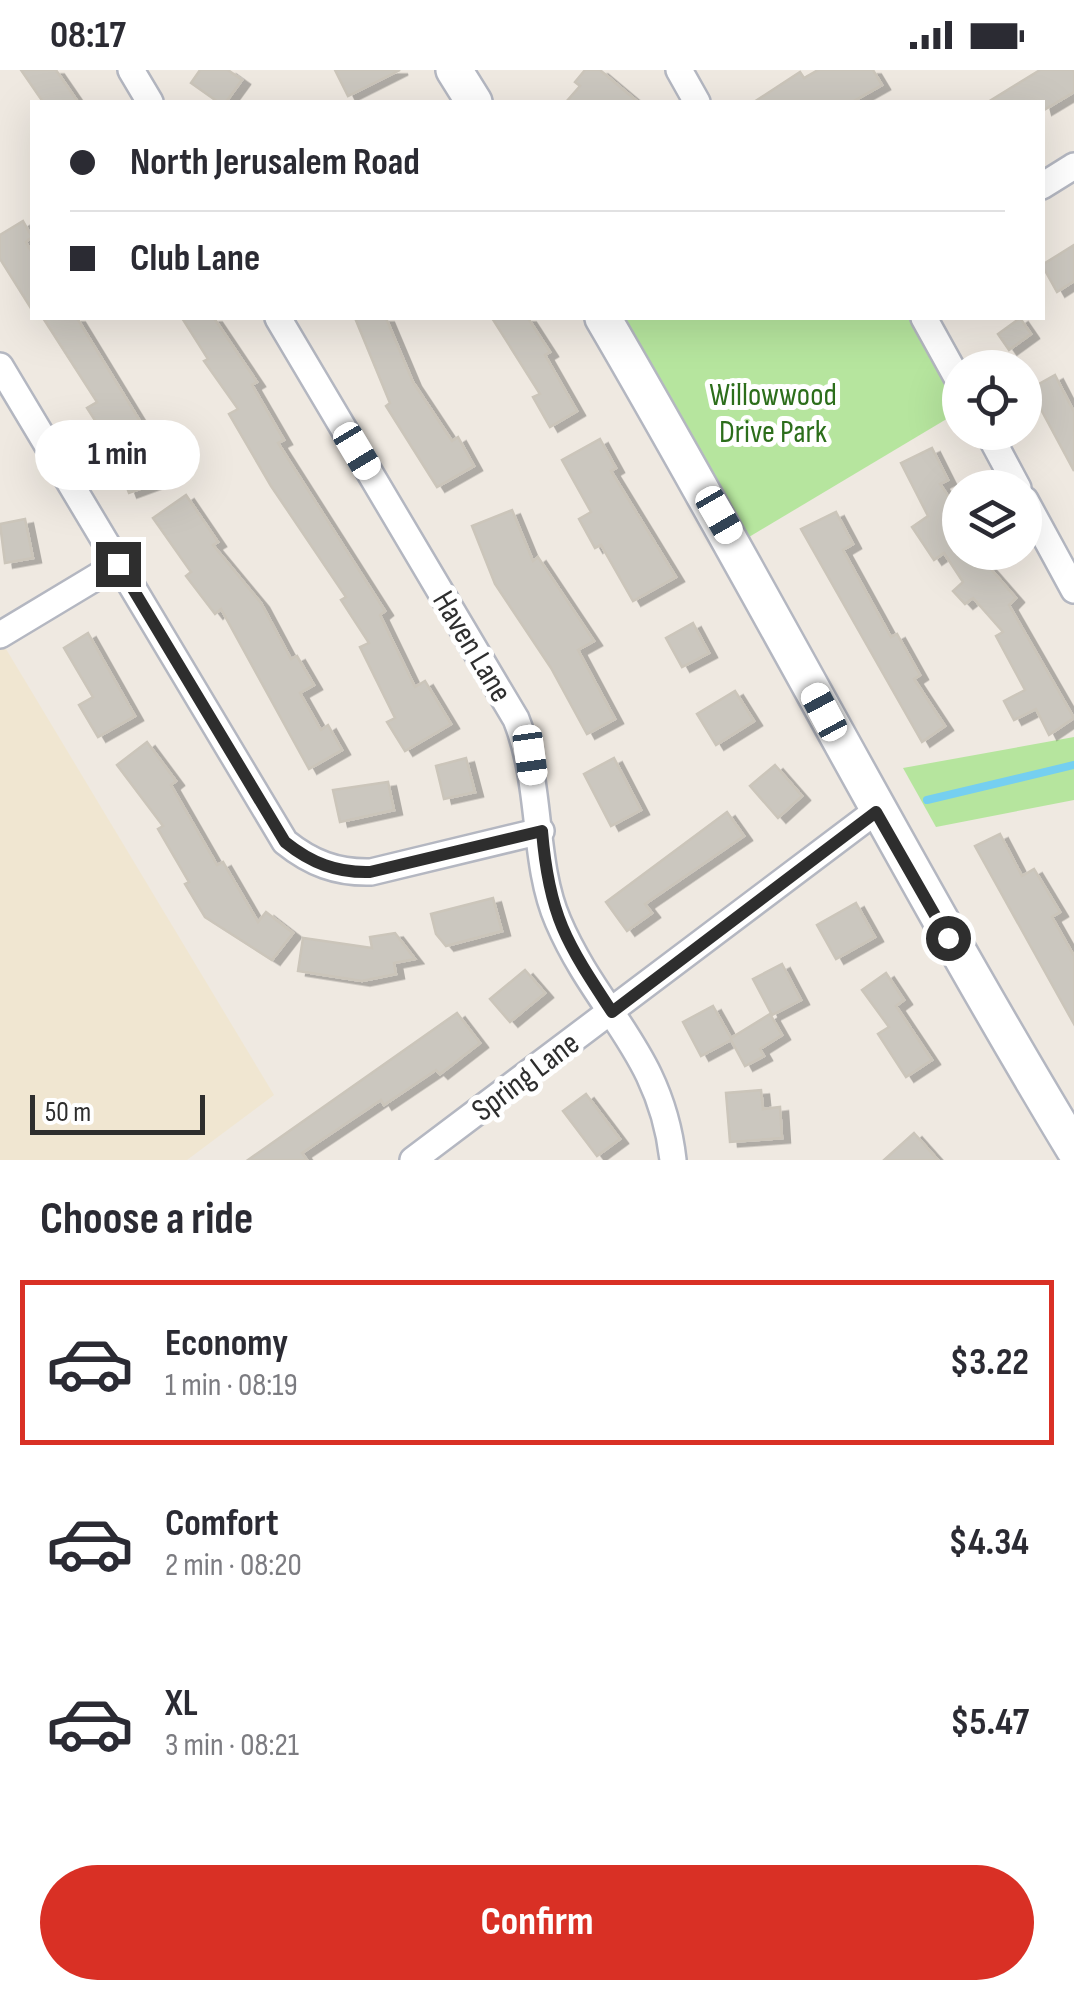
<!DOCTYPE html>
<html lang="en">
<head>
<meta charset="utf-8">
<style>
	body { margin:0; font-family:"Sofia Sans Condensed",sans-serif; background:#f7f7f7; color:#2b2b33; height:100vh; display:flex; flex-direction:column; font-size:38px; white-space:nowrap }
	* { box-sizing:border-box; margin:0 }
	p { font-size:32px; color:#7c7c81 }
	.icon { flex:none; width:55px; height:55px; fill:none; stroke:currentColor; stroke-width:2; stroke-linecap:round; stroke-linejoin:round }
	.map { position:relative; height:1090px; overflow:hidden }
	.sheet { display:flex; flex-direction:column; background:#fff; flex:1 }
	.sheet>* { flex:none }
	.hud { position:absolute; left:30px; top:30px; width:1015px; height:220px; border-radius:0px; box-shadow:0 10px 40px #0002; display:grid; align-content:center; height:220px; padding:0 40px; background:#fff }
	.controls { position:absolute; left:942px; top:280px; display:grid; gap:20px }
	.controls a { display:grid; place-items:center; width:100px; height:100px; border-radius:50%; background:#fff; box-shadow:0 10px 40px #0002; font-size:50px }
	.scale { position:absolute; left:30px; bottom:25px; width:175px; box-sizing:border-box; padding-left:10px; border:5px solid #2e2e2e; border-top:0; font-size:28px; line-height:35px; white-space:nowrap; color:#2e2e2e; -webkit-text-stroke:8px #fff; paint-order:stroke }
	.end { position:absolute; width:45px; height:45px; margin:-22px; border:12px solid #2e2e2e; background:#fff; box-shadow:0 0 0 5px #fff }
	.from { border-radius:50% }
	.bubble { position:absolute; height:70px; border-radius:35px; background:#fff; box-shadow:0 10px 40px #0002; font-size:32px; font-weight:700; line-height:70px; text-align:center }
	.car { position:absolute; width:30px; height:60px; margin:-30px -15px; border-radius:12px; box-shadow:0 0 8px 2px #0007; background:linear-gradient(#fff 24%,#345 0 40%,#fff 0 76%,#345 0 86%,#fff 0) }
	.hud b { display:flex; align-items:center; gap:35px; height:95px; font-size:38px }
	.hud b+b { border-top:2px solid #e1e1e2 }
	.hud i { width:25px; height:25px; background:#2b2b33 }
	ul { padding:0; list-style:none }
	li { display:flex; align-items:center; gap:30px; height:165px; margin:0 20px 15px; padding:0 20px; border:5px solid transparent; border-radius:0px }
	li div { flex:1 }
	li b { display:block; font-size:38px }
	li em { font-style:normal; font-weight:700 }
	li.current { border-color:#d93025 }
	li>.icon { width:90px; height:90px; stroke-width:1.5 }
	h2 { padding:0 40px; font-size:45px; line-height:120px }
	.button { display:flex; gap:20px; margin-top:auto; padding:20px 40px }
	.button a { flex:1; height:115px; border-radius:60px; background:#d93025; color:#fff; font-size:40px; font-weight:700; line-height:115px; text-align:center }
	.status { display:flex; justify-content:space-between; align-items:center; height:70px; padding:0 50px; background:#fff; direction:ltr }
	.status svg { height:28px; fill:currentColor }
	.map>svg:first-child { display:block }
	.education { fill:#f0e6d1 }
	.green { fill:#b6e59e }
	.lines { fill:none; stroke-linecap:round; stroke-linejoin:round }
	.stream { stroke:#75cff0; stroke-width:8 }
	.building { fill:#cbc7bf; stroke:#cbc5ba; stroke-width:2.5; filter:url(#shadow) }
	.minor-casing { stroke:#b4b7c1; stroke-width:30 }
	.secondary-casing { stroke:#b4b7c1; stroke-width:40 }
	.minor { stroke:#fff; stroke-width:25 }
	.secondary { stroke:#fff; stroke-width:35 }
	.route { stroke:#2e2e2e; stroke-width:12 }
	.labels { text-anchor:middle; stroke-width:10; stroke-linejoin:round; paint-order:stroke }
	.park-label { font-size:32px; fill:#2c6e1b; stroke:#fff }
	.street-label { font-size:32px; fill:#2e2e2e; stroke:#fff }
</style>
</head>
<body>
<div class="status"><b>08:17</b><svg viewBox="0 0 49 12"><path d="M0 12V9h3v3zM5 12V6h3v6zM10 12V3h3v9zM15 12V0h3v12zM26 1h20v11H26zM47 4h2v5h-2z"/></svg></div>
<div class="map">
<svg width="1074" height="1090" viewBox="0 0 1074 1090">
	<defs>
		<filter id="shadow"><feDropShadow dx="8" dy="4.5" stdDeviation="0" flood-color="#0004"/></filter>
	</defs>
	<rect width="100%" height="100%" fill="#efe9e1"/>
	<!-- education -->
	<polygon class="education" points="0,569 274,1025 187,1090 0,1090"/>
	<!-- green -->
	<g class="green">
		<polygon points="606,248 923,248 960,315 960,341 739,473"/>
		<polygon points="1074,667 1074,730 936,757 903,698"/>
	</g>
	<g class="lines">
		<!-- stream -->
		<polyline class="stream" points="927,730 1074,695"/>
	</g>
	<!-- building -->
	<g class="building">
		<polygon points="21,0 56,0 78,32 43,32"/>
		<polygon points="200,0 228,0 242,10 226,32 218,32 191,13"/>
		<polygon points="335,0 400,0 348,26"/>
		<polygon points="585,0 600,0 638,32 566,32 580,16 575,12"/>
		<polygon points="818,0 873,0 882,15 852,32 754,32 800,2 804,8"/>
		<polygon points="1040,0 1074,0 1074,22 1044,40 1042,32 988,32"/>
		<polygon points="23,151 32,167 26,172 32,183 32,240 0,189 0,165"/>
		<polygon points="1074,175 1074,211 1057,222 1042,195"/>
		<polygon points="43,248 77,248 154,374 167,409 129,423 112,377 87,338 97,332"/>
		<polygon points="182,248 214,248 257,312 252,315 284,370 278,373 385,541 380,545 415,617 425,611 451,654 405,681 387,652 395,648 360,577 369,573 341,530 346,527 271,416 229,344 238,339 204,291 208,289"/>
		<polygon points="355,248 386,248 413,312 452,371 458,367 474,396 437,417 386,336 390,333"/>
		<polygon points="492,248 528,248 550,282 545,285 577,341 550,357 533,327 540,324"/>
		<polygon points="1020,248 1031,264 1009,280 998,264"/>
		<polygon points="1055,305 1074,342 1074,401 1030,319"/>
		<polygon points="600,369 616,398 611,401 676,507 633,531 601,475 595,478 579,449 591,442 562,390"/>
		<polygon points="932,378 948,410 940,414 960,444 960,482 976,482 1016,528 1009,535 1074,648 1049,665 1036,639 1014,650 1004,631 1025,620 996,566 1003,562 973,528 965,534 953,521 963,512 944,483 934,490 912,457 928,446 901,393"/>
		<polygon points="186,425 218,472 213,475 261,533 291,589 297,586 314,615 300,623 321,660 328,655 342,680 309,699 221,539 215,544 186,506 191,502 153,448"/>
		<polygon points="512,440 533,491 538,487 594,571 578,580 615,649 587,664 551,598 495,514 472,456"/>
		<polygon points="836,442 853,474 843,480 891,567 897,564 920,605 914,609 945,656 922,672 801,459"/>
		<polygon points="25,449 33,488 5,493 0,454"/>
		<polygon points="693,553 709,583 682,597 666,568"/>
		<polygon points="88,563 135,646 98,667 79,635 93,627 64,578"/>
		<polygon points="735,621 754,651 716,675 697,644"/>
		<polygon points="147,672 176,711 171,715 217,795 223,792 258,852 266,842 293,863 272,890 205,847 185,814 189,812 158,759 163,756 117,695"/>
		<polygon points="466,688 475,722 444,729 436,696"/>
		<polygon points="614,688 641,740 611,756 584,704"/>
		<polygon points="775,695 802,726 778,748 750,716"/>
		<polygon points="388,712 394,740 340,752 333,720"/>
		<polygon points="727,742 744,766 645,834 652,843 627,861 606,832"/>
		<polygon points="1000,764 1022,806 1034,799 1060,842 1052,847 1074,886 1074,954 975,776"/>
		<polygon points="493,828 502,861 446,876 436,864 431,844"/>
		<polygon points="856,833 875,867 836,889 817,855"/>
		<polygon points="395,863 415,889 394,893 396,904 362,911 298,901 303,868 372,878 370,867"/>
		<polygon points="782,894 801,930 772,945 753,909"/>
		<polygon points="525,900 545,923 510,952 490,929"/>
		<polygon points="886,903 904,930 896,936 932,990 906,1007 878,964 889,957 862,920"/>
		<polygon points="713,936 731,968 770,944 782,965 760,979 764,986 745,996 731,970 701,986 683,952"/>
		<polygon points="457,943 480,973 440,1004 436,1000 384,1035 381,1030 302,1083 307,1090 248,1090"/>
		<polygon points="761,1020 763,1039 780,1037 782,1068 730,1072 726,1023"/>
		<polygon points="586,1024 620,1069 597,1086 563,1041"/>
		<polygon points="914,1063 938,1090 884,1090"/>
	</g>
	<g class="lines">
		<defs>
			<g id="minor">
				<polyline points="131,0 150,32"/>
				<polyline points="679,0 697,32"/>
				<polyline points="1042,116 1074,96"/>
				<path d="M278 248 516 649C543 716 532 791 558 851 597 942 661 982 673 1090"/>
				<polyline points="924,248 960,313"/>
				<path d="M0 296 285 772C311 793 337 803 371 802L541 761"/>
				<polyline points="988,362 1018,418"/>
				<polyline points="1025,430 1074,520"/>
				<polyline points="0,565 118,494"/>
				<polyline points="413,1090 876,741"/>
			</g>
			<g id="secondary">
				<polyline points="454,0 474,32"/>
				<path d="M603 248C764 523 909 806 1074 1079"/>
			</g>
		</defs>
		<!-- minor casing -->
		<use href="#minor" class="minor-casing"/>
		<!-- secondary casing -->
		<use href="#secondary" class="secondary-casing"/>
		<!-- minor -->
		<use href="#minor" class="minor"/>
		<!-- secondary -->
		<use href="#secondary" class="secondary"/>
	</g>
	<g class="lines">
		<!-- route -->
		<path class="route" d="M118 494 285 772C311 793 337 803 370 802L542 761C549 846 566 872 612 942L876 742 948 868"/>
	</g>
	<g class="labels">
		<!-- park labels -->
		<g class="park-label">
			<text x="773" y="335">Willowwood<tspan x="773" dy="37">Drive Park</tspan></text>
		</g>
		<!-- street labels -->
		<g class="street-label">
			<text transform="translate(473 576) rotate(59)" y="11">Haven Lane</text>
			<text transform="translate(525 1006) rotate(-37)" y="11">Spring Lane</text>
		</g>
	</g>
</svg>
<div class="controls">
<a><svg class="icon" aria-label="locate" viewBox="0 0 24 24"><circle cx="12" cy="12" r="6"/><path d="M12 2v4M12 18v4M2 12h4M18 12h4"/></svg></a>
<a><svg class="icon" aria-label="layers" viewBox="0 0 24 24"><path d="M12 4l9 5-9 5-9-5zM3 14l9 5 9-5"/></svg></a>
</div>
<div class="scale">50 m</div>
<i class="end from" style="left:948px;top:868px"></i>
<i class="end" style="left:118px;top:494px"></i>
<div class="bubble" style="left:35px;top:350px;width:165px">1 min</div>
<i class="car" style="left:357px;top:381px;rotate:149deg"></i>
<i class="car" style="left:719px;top:445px;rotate:150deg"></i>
<i class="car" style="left:824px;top:642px;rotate:332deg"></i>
<i class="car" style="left:530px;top:685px;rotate:172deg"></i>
<div class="hud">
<b><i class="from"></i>North Jerusalem Road</b>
<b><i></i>Club Lane</b>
</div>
</div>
<section class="sheet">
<h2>Choose a ride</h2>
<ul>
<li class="current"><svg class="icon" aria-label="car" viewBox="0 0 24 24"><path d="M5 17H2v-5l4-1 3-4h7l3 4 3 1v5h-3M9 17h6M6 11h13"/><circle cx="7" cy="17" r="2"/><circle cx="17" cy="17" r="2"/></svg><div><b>Economy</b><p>1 min · 08:19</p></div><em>$3.22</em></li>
<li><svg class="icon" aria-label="car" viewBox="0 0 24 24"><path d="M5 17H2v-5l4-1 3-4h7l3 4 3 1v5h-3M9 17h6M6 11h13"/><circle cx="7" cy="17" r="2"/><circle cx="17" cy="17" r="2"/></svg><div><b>Comfort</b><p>2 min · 08:20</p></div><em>$4.34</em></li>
<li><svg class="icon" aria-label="car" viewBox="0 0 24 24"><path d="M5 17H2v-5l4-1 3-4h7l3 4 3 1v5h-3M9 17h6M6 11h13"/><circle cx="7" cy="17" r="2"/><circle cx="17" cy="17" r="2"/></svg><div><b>XL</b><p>3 min · 08:21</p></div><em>$5.47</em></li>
</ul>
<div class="button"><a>Confirm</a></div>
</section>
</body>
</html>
